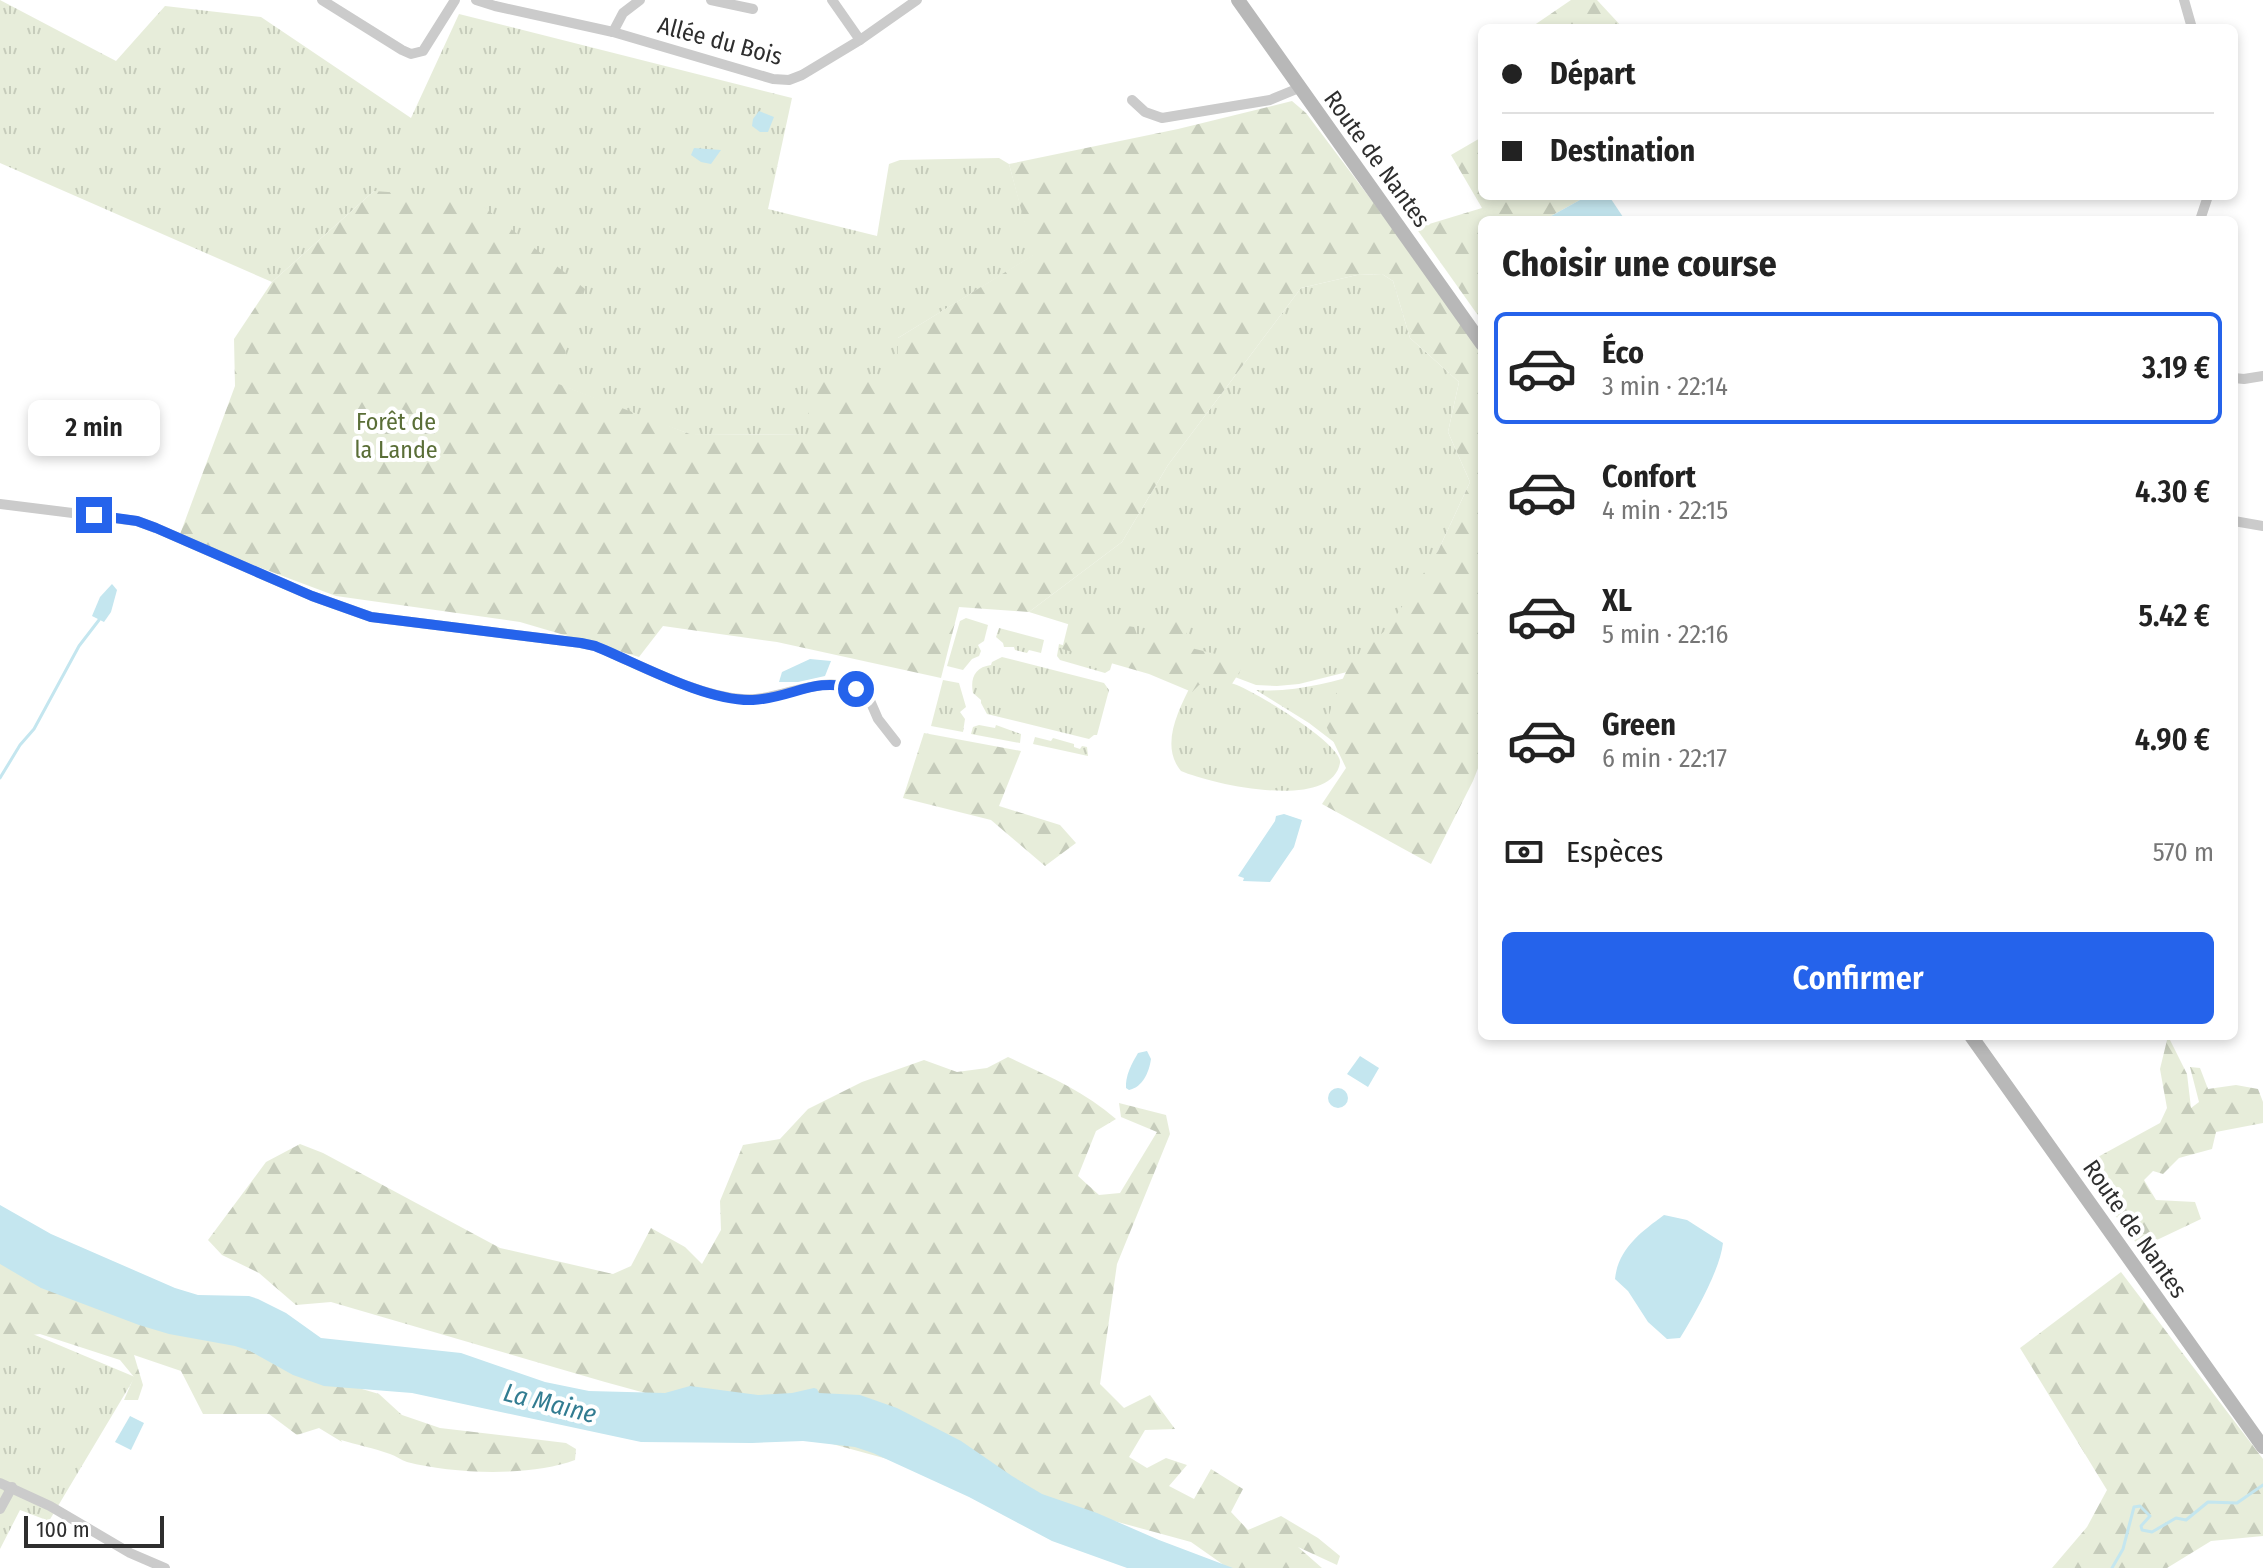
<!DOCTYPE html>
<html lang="fr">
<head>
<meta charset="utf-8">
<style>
	body { margin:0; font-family:"Fira Sans Condensed",sans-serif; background:#f6f6f6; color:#222; height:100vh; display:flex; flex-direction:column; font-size:30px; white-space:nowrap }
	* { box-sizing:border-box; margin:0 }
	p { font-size:26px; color:#767676 }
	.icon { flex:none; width:44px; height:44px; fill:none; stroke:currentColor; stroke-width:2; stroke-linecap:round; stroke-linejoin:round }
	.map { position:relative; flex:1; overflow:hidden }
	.side { position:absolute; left:1478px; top:216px; width:760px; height:824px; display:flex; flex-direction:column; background:#fff; border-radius:12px; box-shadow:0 4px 12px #0003 }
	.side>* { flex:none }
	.banner { position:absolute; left:1478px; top:24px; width:760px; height:176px; border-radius:12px; box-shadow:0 4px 12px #0003; display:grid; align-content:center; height:176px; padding:0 24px; background:#fff }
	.scale { position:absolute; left:24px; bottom:20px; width:140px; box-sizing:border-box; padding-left:8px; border:4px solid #2e2e2e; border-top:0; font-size:22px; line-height:28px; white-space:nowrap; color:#2e2e2e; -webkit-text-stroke:6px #fff; paint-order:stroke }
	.end { position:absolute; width:36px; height:36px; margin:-18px; border:10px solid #2563eb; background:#fff; box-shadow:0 0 0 4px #fff }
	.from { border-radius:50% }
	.bubble { position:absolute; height:56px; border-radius:12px; background:#fff; box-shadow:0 4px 12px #0003; font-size:26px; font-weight:600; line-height:56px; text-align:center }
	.banner b { display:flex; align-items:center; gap:28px; height:76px; font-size:30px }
	.banner b+b { border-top:2px solid #e0e0e0 }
	.banner i { width:20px; height:20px; background:#222 }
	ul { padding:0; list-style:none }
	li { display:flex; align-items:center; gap:24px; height:112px; margin:0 16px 12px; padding:0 8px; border:4px solid transparent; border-radius:12px }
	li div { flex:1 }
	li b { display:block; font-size:30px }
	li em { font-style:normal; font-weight:600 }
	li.selected { border-color:#2563eb }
	li>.icon { width:72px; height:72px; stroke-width:1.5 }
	h2 { padding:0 24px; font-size:36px; line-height:96px }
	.pay { display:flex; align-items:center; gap:20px; height:88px; padding:0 24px; font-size:30px }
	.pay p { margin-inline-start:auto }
	.button { display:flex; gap:16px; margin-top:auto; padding:16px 24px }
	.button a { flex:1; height:92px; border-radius:12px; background:#2563eb; color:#fff; font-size:32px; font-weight:600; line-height:92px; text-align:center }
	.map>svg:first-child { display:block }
	.grass { fill:url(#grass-tufts) }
	.forest { fill:url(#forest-firs) }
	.water { fill:#c4e6ef }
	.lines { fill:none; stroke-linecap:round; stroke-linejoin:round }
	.stream { stroke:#c4e6ef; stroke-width:3 }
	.minor { stroke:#cbcbcb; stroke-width:10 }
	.secondary { stroke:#b8b8b8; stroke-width:14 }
	.route { stroke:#2563eb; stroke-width:10 }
	.labels { text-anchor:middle; stroke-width:8; stroke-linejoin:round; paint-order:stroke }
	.street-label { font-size:24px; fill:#2e2e2e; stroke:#fff }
	.park-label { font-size:24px; fill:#5a6e37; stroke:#fff }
	.water-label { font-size:26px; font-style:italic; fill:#327c91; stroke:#fff }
</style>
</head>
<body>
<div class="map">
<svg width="2263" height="1568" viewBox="0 0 2263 1568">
	<defs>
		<pattern id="grass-tufts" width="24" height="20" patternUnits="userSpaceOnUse" patternTransform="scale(2)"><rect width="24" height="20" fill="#e7edda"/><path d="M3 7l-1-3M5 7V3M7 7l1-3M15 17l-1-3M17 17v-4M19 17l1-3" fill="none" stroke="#c6ccbb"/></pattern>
		<pattern id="forest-firs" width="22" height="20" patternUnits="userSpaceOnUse" patternTransform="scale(2)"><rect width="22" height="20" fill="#e7edda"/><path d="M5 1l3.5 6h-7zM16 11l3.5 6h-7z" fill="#c6ccbb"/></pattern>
	</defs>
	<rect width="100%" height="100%" fill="#fff"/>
	<!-- grass -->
	<g class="grass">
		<polygon points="0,0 116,61 165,6 261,17 411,118 459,14 792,98 768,209 877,236 889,164 900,160 999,158 1009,164 1034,255 898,338 898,380 810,435 690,434 653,421 555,383 374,191 272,282 0,163"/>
		<polygon points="1382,274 1393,281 1410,338 1459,382 1448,432 1470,482 1438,551 1415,613 1367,667 1299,684 1277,686 1256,685 1219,671 1029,612 1122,542 1168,465 1301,288 1357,275"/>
		<polygon points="966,618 988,625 984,641 978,645 981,651 979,656 972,659 963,670 947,666 960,621"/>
		<polygon points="999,628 1044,640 1041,653 1029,650 1027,653 1015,650 1014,647 1004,647 1003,643 996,637"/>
		<polygon points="1059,644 1113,660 1110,670 1105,673 1060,660 1057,656"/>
		<path d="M1002 657 1104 683 1109 690 1097 735H1094L1089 739 987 714 981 703V700L973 693C970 678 975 667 991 665L992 662Z"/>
		<path d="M1368 672 1339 746 1309 723 1256 690C1294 693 1331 682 1368 672Z"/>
		<path d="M1216 679C1222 681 1229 682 1234 684 1253 690 1344 745 1340 763 1331 812 1211 784 1181 771 1160 746 1178 711 1191 685Z"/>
		<polygon points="943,680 959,683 966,707 960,712 965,719 963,732 931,726"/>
		<polygon points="979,725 995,728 996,725 1021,734 1020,743 971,734 973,727"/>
		<polygon points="1035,737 1051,741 1053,738 1074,744 1074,747 1080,749 1082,746 1087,747 1088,756 1033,744"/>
		<polygon points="0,1313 35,1335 135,1377 49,1521 20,1510 0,1549"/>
	</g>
	<!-- forest -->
	<g class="forest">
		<polygon points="1571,0 1597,0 1623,28 1530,28"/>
		<polygon points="1292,101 1306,113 1482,347 1482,758 1473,781 1431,864 1322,804 1346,768 1326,726 1334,698 1351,661 1388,628 1438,551 1470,482 1448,432 1459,382 1410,338 1393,281 1382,274 1357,275 1301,288 1168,465 1122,542 1029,612 959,607 941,678 777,642 663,626 639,657 520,622 336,596 179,537 235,386 234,339 272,282 374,191 473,198 585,289 556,383 690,434 809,435 807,379 897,380 898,338 1033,255 1009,164 1178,129"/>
		<polygon points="1482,137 1482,196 1587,196 1544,220 1482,220 1482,259 1479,263 1482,267 1482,321 1416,228 1482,208 1451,155"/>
		<polygon points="1173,610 1190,622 1183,646 1228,657 1242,668 1230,687 1199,685 1192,692 1149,674 1062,649 1070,617 1134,627 1138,637 1147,641 1150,632"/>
		<polygon points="924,733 1021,751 999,806 1060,825 1076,843 1045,866 991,820 903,798"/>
		<polygon points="2168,1036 2187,1074 2191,1108 2199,1102 2190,1067 2200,1068 2208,1089 2236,1085 2258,1089 2263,1102 2263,1123 2216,1132 2212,1149 2179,1158 2163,1174 2153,1171 2144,1180 2156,1200 2195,1202 2201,1219 2140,1248 2085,1176 2096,1158 2160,1123 2167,1108 2160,1069"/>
		<path d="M1008 1057C1046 1075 1084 1091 1116 1119L1096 1131 1078 1176 1099 1195 1120 1193 1157 1132 1121 1117 1119 1103 1166 1115 1170 1134 1117 1264 1100 1384 1124 1408 1150 1395 1175 1429 1145 1430 1129 1457 1147 1468 1166 1458 1187 1465 1169 1486 1194 1499 1211 1469 1243 1489 1231 1512 1248 1530 1281 1516 1318 1538 1340 1556 1337 1565 1298 1547 1322 1568H1228L1191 1542 605 1382 331 1302 296 1305 259 1273 222 1255 208 1240 266 1162 300 1144 323 1153 500 1248 613 1274 631 1266 651 1228 685 1247 702 1264 721 1230 720 1201 743 1145 780 1139 808 1109 862 1082 924 1060 957 1072 987 1068Z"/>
		<path d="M0 1253 301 1371 379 1394 402 1415 440 1428 566 1443 576 1449 575 1460C530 1477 453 1474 407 1462 401 1460 396 1456 390 1454 374 1448 357 1445 341 1440L342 1442 319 1428 297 1435 269 1414H203L181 1371 134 1355 143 1385 138 1400H124L134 1377 120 1360 40 1334 13 1337 0 1334Z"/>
		<polygon points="2121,1272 2263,1459 2263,1536 2211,1541 2167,1568 2052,1568 2087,1527 2107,1490 2020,1348"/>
	</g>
	<!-- water -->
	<g class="water">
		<polygon points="759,111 774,117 768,132 760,132 752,126 753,119"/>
		<polygon points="694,148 721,150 711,164 701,162 691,155"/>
		<polygon points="1587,196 1609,196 1625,220 1544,220"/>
		<polygon points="112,584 117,590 111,612 104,622 92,616 100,597"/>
		<polygon points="810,659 831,661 825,676 798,682 779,682 782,672"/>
		<polygon points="1284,814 1302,820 1294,847 1270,882 1243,881 1244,878 1238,876 1275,821 1276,816"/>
		<path d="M1147 1051 1151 1059C1149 1072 1143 1087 1129 1090L1126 1088C1125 1076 1132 1063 1138 1053Z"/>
		<polygon points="1360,1056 1379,1068 1368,1087 1347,1074"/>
		<circle cx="1338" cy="1098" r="10"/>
		<polygon points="0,1205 51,1234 175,1288 198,1295 249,1296 258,1299 286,1313 321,1338 461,1353 545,1382 589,1391 665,1393 690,1386 758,1395 792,1393 814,1388 817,1389 819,1393 860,1395 897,1408 961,1441 1012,1476 1042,1494 1097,1513 1159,1540 1233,1568 1127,1568 1052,1541 969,1497 873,1453 855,1447 803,1441 752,1443 641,1442 412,1393 324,1386 293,1375 250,1351 235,1346 169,1334 139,1325 41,1288 0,1264"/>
		<path d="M1664 1215 1687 1220 1723 1243C1720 1270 1695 1314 1680 1338L1667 1339 1648 1322 1628 1291 1615 1279C1618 1249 1641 1232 1664 1215Z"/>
		<polygon points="130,1416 144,1423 131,1450 115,1442"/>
	</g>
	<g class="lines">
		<!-- stream -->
		<g class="stream">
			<polyline points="0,778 20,745 34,729 79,646 99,620"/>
			<polyline points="2112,1568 2123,1549 2134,1507 2140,1506 2150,1516 2141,1526 2142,1530 2152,1532 2176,1518 2186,1520 2208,1502 2237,1503 2263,1485"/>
		</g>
		<!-- minor -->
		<g class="minor">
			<polyline points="322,0 402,50 411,54 423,51 455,0"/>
			<polyline points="476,0 495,6 613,32 773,79 789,80 802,75 860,40 917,0"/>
			<polyline points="711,0 753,9"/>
			<polyline points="832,0 860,40"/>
			<polyline points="2184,0 2192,28"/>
			<polyline points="613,32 623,13 640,0"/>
			<polyline points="1132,100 1145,112 1162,118 1270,100 1299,88"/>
			<polyline points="2200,220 2208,196"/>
			<polyline points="2234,378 2244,379 2263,376"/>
			<path d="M0 504 137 521 156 528 312 596 371 617 581 643 595 646C638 664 696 696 742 699 785 702 828 667 868 696L878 719 896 742"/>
			<polyline points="2234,521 2263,526"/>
			<polyline points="0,1483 50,1506 130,1553 165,1568"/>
			<polyline points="0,1509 12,1487"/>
		</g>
		<!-- secondary -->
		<g class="secondary">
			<polyline points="1238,0 1482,344"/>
			<polyline points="1971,1036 2263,1447"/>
		</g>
	</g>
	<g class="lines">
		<!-- route -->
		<path class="route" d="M94 515 137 521 156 528 312 596 371 617 581 643 595 646C639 664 707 702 753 700 793 698 814 676 856 689"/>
	</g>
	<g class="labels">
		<!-- street labels -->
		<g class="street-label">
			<text transform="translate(720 41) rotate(15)" y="8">Allée du Bois</text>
			<text transform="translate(1377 159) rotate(54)" y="8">Route de Nantes</text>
			<text transform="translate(2135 1229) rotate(55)" y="8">Route de Nantes</text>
		</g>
		<!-- park labels -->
		<g class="park-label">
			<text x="396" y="430">Forêt de<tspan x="396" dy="28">la Lande</tspan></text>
		</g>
		<!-- water labels -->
		<g class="water-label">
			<text transform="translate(550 1403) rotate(14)" y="9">La Maine</text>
		</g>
	</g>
</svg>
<div class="scale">100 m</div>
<i class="end from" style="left:856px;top:689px"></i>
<i class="end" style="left:94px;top:515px"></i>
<div class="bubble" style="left:28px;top:400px;width:132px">2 min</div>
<div class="banner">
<b><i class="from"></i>Départ</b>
<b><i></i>Destination</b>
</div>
<section class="side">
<h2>Choisir une course</h2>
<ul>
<li class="selected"><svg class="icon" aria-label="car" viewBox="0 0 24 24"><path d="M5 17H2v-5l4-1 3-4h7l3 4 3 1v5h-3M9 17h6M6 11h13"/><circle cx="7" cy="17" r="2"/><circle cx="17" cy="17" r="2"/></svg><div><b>Éco</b><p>3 min · 22:14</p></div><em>3.19 €</em></li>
<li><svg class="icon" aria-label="car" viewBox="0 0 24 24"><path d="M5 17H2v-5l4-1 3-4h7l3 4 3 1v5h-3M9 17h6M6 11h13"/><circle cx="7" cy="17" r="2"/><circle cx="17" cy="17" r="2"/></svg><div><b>Confort</b><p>4 min · 22:15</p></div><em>4.30 €</em></li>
<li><svg class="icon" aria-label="car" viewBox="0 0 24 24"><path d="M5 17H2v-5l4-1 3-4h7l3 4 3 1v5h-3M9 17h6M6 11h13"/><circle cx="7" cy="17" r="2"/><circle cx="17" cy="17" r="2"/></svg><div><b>XL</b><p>5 min · 22:16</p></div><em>5.42 €</em></li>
<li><svg class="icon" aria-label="car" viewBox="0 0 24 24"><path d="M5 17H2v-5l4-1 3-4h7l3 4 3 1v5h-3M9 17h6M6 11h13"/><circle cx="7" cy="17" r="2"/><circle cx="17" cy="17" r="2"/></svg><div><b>Green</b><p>6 min · 22:17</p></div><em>4.90 €</em></li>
</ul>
<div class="pay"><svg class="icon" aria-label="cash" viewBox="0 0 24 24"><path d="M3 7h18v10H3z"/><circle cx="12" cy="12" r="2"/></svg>Espèces<p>570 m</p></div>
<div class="button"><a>Confirmer</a></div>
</section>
</div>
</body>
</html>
